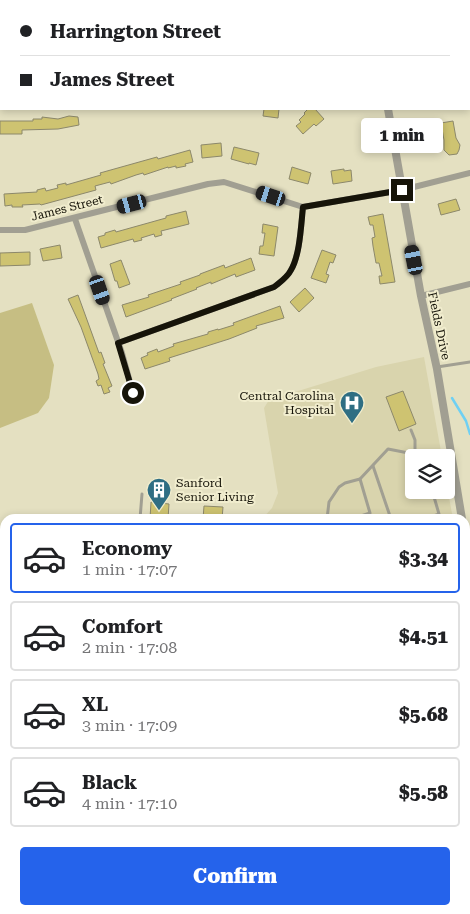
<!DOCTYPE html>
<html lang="en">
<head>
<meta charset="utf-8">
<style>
	body { margin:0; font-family:"Roboto Serif",serif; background:#f2f2f2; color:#202124; height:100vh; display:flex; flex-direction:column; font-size:19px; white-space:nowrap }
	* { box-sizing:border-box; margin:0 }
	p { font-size:16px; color:#757577 }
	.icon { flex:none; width:28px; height:28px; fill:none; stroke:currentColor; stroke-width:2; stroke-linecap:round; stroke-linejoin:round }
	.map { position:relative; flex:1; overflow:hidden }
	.sheet { position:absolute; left:0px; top:514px; width:470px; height:401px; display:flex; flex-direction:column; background:#fff; border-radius:15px 15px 0 0; box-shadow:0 2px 8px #0003 }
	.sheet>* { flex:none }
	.hud { position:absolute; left:0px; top:0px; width:470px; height:110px; box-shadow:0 2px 8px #0003; display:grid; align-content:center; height:110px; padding:0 20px; background:#fff }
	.fabs { position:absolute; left:405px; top:449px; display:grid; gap:10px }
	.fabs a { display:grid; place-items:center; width:50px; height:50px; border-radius:5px; background:#fff; box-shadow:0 2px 8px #0003; font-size:25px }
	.end { position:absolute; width:22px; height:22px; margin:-11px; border:6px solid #161409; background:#fff; box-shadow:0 0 0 2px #fff }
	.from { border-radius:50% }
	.bubble { position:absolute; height:35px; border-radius:5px; background:#fff; box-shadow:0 2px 8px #0003; font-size:16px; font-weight:800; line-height:35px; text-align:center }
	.car { position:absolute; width:15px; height:30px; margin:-15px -8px; border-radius:6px; box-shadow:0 0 4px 1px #0007; background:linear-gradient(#222 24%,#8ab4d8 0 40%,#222 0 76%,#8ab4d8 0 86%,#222 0) }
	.hud b { display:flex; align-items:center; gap:18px; height:48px; font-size:19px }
	.hud b+b { border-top:1px solid #e0e0e0 }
	.hud i { width:12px; height:12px; background:#202124 }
	ul { padding:9px 0 0; list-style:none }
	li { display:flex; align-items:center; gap:15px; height:70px; margin:0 10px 8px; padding:0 10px; border:2px solid #e0e0e0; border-radius:5px }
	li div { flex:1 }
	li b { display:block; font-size:19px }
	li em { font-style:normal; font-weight:800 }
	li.selected { border-color:#2563eb }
	li>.icon { width:45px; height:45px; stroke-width:1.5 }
	.button { display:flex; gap:10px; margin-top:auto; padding:10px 20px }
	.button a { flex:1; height:58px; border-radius:5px; background:#2563eb; color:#fff; font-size:20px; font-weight:800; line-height:58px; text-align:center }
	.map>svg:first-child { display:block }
	.built { fill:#d9d4ad }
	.green { fill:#c6be83 }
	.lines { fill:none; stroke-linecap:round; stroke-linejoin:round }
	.stream { stroke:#6fd0f3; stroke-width:2.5 }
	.building { fill:#cec371; stroke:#8c886b }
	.service { stroke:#a19f92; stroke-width:3 }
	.minor { stroke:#a19f92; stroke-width:6 }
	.tertiary { stroke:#a19f92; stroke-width:8 }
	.secondary { stroke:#83806d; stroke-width:9 }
	.route { stroke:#161409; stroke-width:6 }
	.labels { text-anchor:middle; stroke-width:4; stroke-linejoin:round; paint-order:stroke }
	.street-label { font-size:12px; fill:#161409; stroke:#f1edce }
	.poi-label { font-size:12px; fill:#161409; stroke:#f1edce; text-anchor:end }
</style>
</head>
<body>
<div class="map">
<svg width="470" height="914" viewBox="0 0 470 914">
	<rect width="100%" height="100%" fill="#e4e0c1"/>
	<!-- built -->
	<g class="built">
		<polygon points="424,357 442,457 414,458 414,490 446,490 446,481 453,519 262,519 272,508 278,493 264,408 269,400 376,367"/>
		<polygon points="465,588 470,613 470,777 465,777"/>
	</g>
	<!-- green -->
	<polygon class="green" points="32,303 54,365 49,398 38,413 0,428 0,313"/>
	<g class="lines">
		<!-- stream -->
		<g class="stream">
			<polyline points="452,398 466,421 470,434"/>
			<polyline points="465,908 470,904"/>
			<polyline points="456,914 462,910"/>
		</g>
	</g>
	<!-- building -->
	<g class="building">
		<polygon points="264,109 279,109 278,118 263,116"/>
		<polygon points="308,109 315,109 324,119 316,126 314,124 303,134 296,126 301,122 299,120 305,114 304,113"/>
		<polygon points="69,116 78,117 79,125 58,129 22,130 22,134 0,134 0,121 33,121 33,119 42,119 42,117 58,119"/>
		<polygon points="453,121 456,138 460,145 459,150 457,154 449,155 444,150 444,140 441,123"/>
		<polygon points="221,143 222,156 202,158 201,145"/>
		<polygon points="234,147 259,153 256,165 249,163 249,164 231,159"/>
		<polygon points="190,150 193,162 185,164 186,166 176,168 176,166 168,168 168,167 144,175 143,173 136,175 111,184 110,182 95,186 96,190 41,205 40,204 22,205 23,207 12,207 12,205 5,206 4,194 37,192 37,190 45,188 46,191 58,188 57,185 66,183 66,185 101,175 100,173 157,157 158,159"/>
		<polygon points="292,167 311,173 308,184 289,179"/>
		<polygon points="344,169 344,171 351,170 352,181 333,184 331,171"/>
		<polygon points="456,199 460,210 441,215 438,204"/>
		<polygon points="186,211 189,224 161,231 162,235 155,237 154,234 141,238 142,240 134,242 133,239 101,248 98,237 105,235 105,233 115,230 116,232 166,218 166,216"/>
		<polygon points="383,214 395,282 380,284 379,276 382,276 379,263 376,263 373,246 372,238 375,237 373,225 370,225 368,217"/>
		<polygon points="263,224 278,227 274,256 259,254 260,246 263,246 265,233 262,233"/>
		<polygon points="60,245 62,258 43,261 40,249"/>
		<polygon points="322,250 336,255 333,263 330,262 326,274 329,275 326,283 311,278"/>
		<polygon points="30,252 30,265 0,266 0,253"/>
		<polygon points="251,258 255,270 236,277 235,274 211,284 211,282 196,288 197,289 171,299 172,300 126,317 122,305 149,297 148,295 181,284 180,282 200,275 200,274 224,265 225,268"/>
		<polygon points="121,260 130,284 119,288 117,281 115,281 110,264"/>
		<polygon points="305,288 314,298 299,312 290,302"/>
		<polygon points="78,295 99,353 101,352 105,363 103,364 112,386 108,388 110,392 104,394 101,385 98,386 96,381 99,379 98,374 81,327 68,299"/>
		<polygon points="280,306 284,318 256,326 257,328 229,339 169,358 170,361 145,369 141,358 148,355 147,353 157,349 158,352 174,346 173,344 208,334 208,332 218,329 218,330 234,325 233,323"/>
		<polygon points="403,391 416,424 399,431 386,397"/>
		<polygon points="151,502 169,504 168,519 150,519"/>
		<polygon points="204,506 223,507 222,519 203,519"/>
	</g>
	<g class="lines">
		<!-- service -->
		<g class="service">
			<polyline points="437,367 470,362"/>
			<polyline points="411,430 415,440 415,455"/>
			<polyline points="373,466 391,519"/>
			<polyline points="140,519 142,494"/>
			<polyline points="327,519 329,502 339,487 345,483 360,479 388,449 434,458"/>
			<polyline points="352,519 370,513 360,479"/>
			<polyline points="426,519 439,514 432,490"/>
			<polyline points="465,597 470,596"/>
			<polyline points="0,602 5,602"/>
			<polyline points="0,627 5,627"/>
			<polyline points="0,653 5,654"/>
			<polyline points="0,698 2,698"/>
			<polyline points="0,773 5,773"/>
			<polyline points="267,910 270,914"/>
			<polyline points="421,910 424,914"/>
			<polyline points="245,911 253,910"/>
		</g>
		<!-- minor -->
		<g class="minor">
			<polyline points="232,0 235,1"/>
			<polyline points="204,1 205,0"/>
			<polyline points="0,100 1,100"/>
			<polyline points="75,219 122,353 133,393"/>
			<polyline points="0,230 25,230 208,184 224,182 303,207 402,190 470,173"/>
			<polyline points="421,296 470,284"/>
			<path d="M118 343 274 287C280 282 287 278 291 270 300 255 301 225 303 207"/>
			<polyline points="465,873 470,872"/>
			<polyline points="185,910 189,914"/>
			<polyline points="384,914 386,910"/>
		</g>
		<!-- tertiary -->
		<g class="tertiary">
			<polyline points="370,0 370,1"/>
			<polyline points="388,109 421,296 437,369 462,519"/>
			<polyline points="465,538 470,565"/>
		</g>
		<!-- secondary -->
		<g class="secondary">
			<polyline points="0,721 5,722"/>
			<polyline points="465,789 470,789"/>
		</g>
	</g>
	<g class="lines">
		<!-- route -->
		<path class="route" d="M133 393 118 343 274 287C280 282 287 278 291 270 300 255 301 225 303 207L402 190"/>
	</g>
	<!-- icons -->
	<defs>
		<symbol id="hospital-pin" viewBox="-11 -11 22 30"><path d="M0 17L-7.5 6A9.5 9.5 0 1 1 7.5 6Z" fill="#2f6e83" stroke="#f1edce"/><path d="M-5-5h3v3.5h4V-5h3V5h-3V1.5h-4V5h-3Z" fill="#fff"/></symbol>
		<symbol id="building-pin" viewBox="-11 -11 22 30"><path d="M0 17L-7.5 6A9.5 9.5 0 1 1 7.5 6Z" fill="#2f6e83" stroke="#f1edce"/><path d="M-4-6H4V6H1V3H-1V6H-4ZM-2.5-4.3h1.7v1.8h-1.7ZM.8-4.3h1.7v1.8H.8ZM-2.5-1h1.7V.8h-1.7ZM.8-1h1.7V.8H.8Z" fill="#fff"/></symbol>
	</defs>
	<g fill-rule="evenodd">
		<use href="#hospital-pin" x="338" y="389" width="28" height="38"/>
		<use href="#building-pin" x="145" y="476" width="28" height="38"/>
	</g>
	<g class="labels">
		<!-- street labels -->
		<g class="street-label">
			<text transform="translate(67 208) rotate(-14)" y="4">James Street</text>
			<text transform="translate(439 326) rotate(78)" y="4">Fields Drive</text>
		</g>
		<!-- poi labels -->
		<g class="poi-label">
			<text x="334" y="400">Central Carolina<tspan x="334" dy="14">Hospital</tspan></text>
			<text x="176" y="487" text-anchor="start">Sanford<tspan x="176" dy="14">Senior Living</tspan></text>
		</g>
	</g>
</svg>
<div class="fabs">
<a><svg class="icon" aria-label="layers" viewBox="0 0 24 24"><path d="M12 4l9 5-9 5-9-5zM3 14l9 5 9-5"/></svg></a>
</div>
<i class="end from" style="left:133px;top:393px"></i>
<i class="end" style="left:402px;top:190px"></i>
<div class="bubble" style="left:361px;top:118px;width:82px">1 min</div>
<i class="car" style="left:271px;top:196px;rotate:288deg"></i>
<i class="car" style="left:132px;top:204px;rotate:255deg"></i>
<i class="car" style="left:414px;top:260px;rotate:349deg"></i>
<i class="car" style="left:100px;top:290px;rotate:161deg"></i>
<div class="hud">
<b><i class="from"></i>Harrington Street</b>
<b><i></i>James Street</b>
</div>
<section class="sheet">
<ul>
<li class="selected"><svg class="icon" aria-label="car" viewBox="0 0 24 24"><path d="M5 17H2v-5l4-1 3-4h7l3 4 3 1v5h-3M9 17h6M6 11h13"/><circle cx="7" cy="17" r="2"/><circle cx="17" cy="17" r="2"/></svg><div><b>Economy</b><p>1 min · 17:07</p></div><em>$3.34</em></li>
<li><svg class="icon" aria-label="car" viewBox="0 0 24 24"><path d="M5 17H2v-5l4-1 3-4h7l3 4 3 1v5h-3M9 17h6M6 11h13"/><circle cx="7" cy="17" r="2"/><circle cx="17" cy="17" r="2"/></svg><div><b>Comfort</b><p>2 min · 17:08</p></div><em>$4.51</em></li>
<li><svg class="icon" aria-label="car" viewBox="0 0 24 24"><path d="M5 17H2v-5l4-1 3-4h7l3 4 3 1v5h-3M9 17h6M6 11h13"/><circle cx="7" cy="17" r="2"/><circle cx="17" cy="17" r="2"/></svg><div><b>XL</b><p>3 min · 17:09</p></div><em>$5.68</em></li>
<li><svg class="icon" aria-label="car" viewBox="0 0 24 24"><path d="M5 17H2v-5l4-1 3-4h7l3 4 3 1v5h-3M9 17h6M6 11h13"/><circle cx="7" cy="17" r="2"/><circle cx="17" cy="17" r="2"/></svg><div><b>Black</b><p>4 min · 17:10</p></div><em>$5.58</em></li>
</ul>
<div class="button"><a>Confirm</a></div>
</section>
</div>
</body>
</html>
